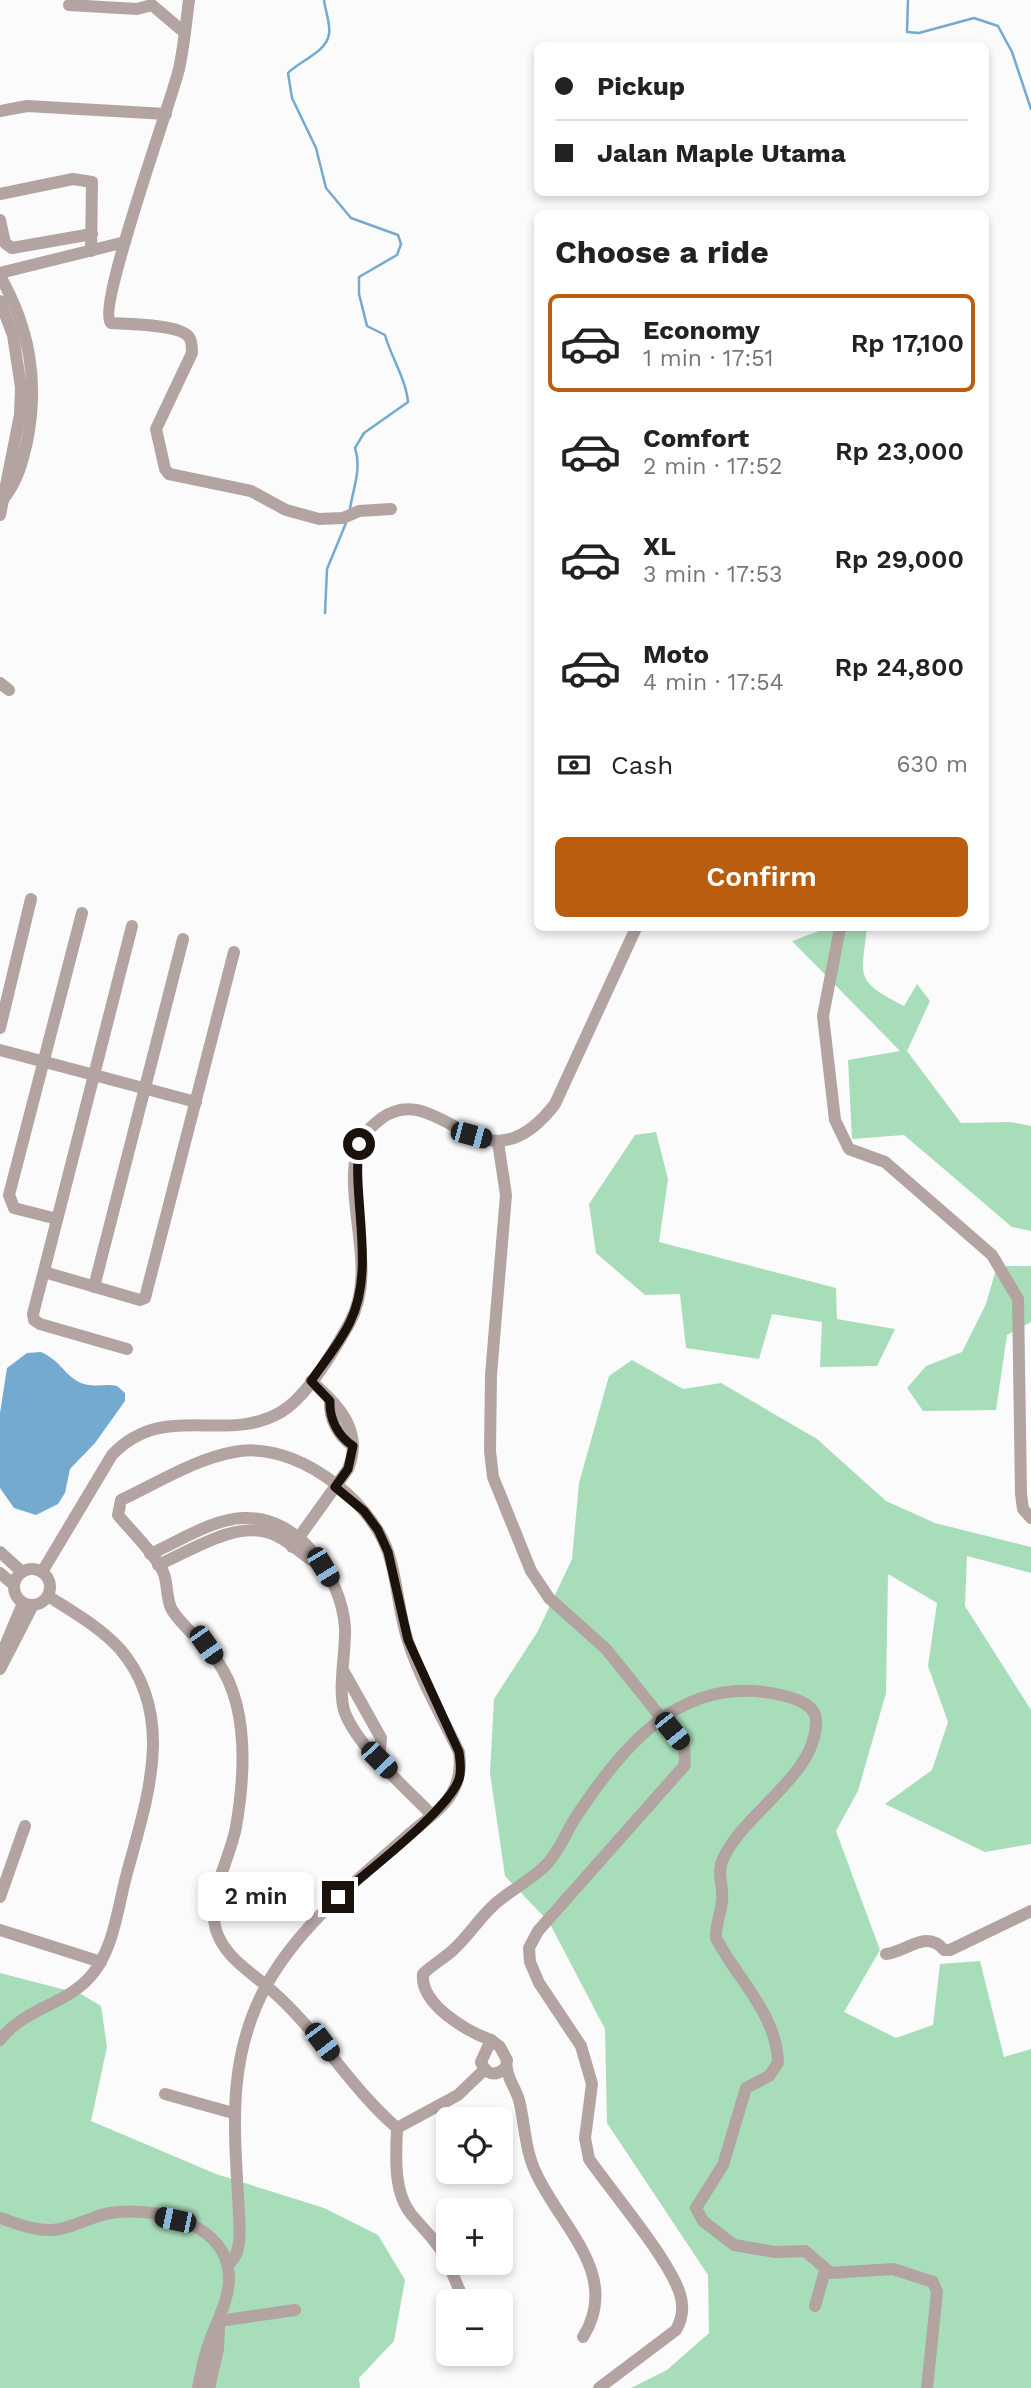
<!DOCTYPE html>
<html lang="en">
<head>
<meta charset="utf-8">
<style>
	body { margin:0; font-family:"Work Sans",sans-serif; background:#f2f2f2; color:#222; height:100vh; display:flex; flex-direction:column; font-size:26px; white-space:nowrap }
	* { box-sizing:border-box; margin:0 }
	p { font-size:23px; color:#767676 }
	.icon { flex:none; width:38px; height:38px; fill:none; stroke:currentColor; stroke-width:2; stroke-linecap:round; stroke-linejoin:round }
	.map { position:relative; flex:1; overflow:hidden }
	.drawer { position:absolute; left:534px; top:210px; width:455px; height:721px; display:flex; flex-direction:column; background:#fff; border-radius:10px; box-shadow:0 4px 10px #0003 }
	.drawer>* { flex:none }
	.guide { position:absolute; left:534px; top:42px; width:455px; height:154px; border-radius:10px; box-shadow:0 4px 10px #0003; display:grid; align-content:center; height:154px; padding:0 21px; background:#fff }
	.buttons { position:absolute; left:436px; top:2107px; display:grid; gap:14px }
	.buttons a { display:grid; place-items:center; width:77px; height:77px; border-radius:10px; background:#fff; box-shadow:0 4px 10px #0003; font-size:35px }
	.end { position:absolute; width:32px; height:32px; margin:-16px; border:9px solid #1b120b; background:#fff; box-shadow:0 0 0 4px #fff }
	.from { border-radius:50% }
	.bubble { position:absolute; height:49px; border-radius:10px; background:#fff; box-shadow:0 4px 10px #0003; font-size:23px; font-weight:600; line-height:49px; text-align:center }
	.car { position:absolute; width:21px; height:42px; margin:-21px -10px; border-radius:9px; box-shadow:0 0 5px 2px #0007; background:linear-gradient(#222 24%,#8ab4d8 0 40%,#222 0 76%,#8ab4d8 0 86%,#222 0) }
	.guide b { display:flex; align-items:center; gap:24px; height:66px; font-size:26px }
	.guide b+b { border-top:2px solid #e0e0e0 }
	.guide i { width:18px; height:18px; background:#222 }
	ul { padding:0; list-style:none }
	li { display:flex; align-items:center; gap:21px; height:98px; margin:0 14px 10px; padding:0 7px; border:4px solid transparent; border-radius:10px }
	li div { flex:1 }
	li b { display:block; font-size:26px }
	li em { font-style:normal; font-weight:600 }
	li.active { border-color:#ba5d0f }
	li>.icon { width:63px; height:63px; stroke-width:1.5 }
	h2 { padding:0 21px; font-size:32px; line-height:84px }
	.pay { display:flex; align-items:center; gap:18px; height:77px; padding:0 21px; font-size:26px }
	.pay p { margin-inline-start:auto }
	.cta { display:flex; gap:14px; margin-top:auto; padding:14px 21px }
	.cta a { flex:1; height:80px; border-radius:10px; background:#ba5d0f; color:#fff; font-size:28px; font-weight:600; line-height:80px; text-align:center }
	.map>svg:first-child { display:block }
	.green { fill:#a8ddba }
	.water { fill:#75aad0 }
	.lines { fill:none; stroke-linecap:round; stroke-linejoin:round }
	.stream { stroke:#75aad0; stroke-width:2.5 }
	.minor { stroke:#b3a4a2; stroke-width:12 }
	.route { stroke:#1b120b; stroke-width:9 }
</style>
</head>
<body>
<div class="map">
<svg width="1031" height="2388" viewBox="0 0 1031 2388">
	<rect width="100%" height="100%" fill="#fbfbfb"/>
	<!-- green -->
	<g class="green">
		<path d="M827 928H867C861 979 855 981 904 1006L917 984 930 1001 907 1051 961 1123 1011 1122 1031 1126V1231L1012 1227 904 1135 852 1139 848 1060 900 1051 792 941Z"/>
		<polygon points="656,1132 668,1179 659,1242 836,1288 837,1319 895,1329 877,1366 820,1367 822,1322 772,1314 759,1359 686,1348 680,1294 645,1295 596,1253 589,1204 635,1135"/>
		<polygon points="997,1266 1031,1266 1031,1322 1007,1335 996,1410 923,1411 907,1388 926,1366 962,1352 986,1304"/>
		<polygon points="632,1360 683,1389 721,1383 817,1439 886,1501 935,1523 1031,1547 1031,1573 967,1556 965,1606 1031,1710 1031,1844 985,1852 885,1804 932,1770 948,1722 928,1666 937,1603 888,1574 886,1693 858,1791 836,1831 880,1950 844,2012 896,2038 933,2025 940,1964 980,1961 1004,2057 1031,2049 1031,2388 631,2388 667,2370 709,2333 708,2275 607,2123 605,2029 549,1922 505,1876 490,1773 494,1699 538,1631 572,1559 579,1483 609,1376"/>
		<polygon points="0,1973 81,1994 101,2006 107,2047 91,2121 216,2174 324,2208 378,2235 405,2280 394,2341 359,2378 360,2388 0,2388"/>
	</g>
	<!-- water -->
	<path class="water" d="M41 1352C59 1360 63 1372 77 1381 90 1389 104 1383 117 1386L125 1393V1401L95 1443 70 1469 65 1493 58 1504 36 1515 14 1508 0 1488V1413L7 1368 27 1353Z"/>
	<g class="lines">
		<!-- stream -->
		<g class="stream">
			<path d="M324 0C325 10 331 25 329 34 327 52 299 61 288 73L292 98 316 148 326 188 351 218 398 235 401 244 397 255 359 277V294L367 326 385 335C391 357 406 379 408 402L364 433 355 448C362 469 353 488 350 509"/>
			<polyline points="908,0 907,32 919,33 974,18 998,26 1012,52 1031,109"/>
			<polyline points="325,613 327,569 346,523"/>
		</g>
		<!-- minor -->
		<g class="minor">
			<path d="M189 0C186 23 184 46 179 69 171 103 96 308 111 323 127 324 180 324 189 337 192 341 192 348 192 353L156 429 165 469 169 474 251 491 286 510 319 519 343 518 359 511 391 509"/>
			<polyline points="69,5 137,9 152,5 185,33"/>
			<polyline points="0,111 27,106 166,114"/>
			<polyline points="0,194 73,179 92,182 91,251"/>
			<polyline points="0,220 5,243 12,248 92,234"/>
			<polyline points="0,273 125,242"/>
			<path d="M0 276C30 329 39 382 27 442 22 463 18 479 5 497"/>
			<polyline points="0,301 13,335 21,387 20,415 0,515"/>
			<polyline points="0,683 9,690"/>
			<polyline points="840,928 823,1016 835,1120 849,1149 885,1162 992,1255 1018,1299 1021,1494 1023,1509 1031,1518"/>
			<polyline points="0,1028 31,899"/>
			<polyline points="0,1050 196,1102"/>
			<path d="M498 1142 506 1195 491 1375 490 1451 493 1477 531 1571 549 1598 606 1649 684 1746 685 1765 538 1931 529 1948 530 1962 539 1983 581 2046 592 2084 585 2138 589 2159C612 2192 669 2259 680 2294 684 2307 683 2318 676 2330L599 2388"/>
			<polyline points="57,1219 14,1208 9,1195 82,913"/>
			<polyline points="44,1272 140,1300 145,1298 234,952"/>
			<polyline points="94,1287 183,939"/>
			<polyline points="127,1349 40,1324 34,1320 33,1314 132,926"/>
			<path d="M330 1401C329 1419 338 1436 353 1446"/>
			<path d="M292 1547 348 1469C364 1431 338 1404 311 1381"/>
			<polyline points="0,1552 22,1572"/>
			<path d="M150 1554C178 1542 212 1519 243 1518 299 1515 342 1578 345 1628 346 1652 337 1692 345 1713 359 1748 405 1787 431 1814"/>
			<path d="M158 1565C193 1550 240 1517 277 1536 294 1544 306 1559 323 1567"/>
			<circle cx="32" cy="1587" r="18"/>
			<path d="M42 1572 112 1455C164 1400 225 1445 281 1412 307 1397 334 1351 349 1324 380 1269 342 1203 358 1146 362 1134 373 1125 382 1118 440 1077 483 1198 555 1104L636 928"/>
			<polyline points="0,1573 14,1585"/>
			<polyline points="0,1658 23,1603"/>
			<polyline points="0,1669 33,1605"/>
			<polyline points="344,1672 381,1738 379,1760"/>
			<polyline points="0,1897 25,1826"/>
			<polyline points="0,1930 101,1962"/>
			<path d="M886 1954C908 1951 927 1929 944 1950H950L1031 1911"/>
			<path d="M0 2040C23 2009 65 2005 90 1977 114 1951 118 1905 127 1873 147 1799 177 1716 120 1649 100 1627 73 1612 48 1596"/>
			<path d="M491 2040C466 2031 420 2004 423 1974 432 1965 443 1959 452 1951 468 1937 479 1918 495 1904 511 1890 531 1880 546 1865 558 1853 565 1835 574 1820 622 1747 681 1672 781 1695 794 1698 816 1704 816 1721 817 1775 744 1812 723 1859 716 1873 724 1887 722 1901 721 1914 715 1925 716 1938 737 1979 777 2014 778 2063L769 2076 746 2088 723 2165 696 2208 703 2221 734 2245 775 2252 805 2251 831 2273 893 2269 933 2282 937 2292 927 2388"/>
			<path d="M505 2068C495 2077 486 2075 481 2062L491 2040 500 2047 507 2060C504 2073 515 2087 519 2100 525 2124 525 2151 536 2173 560 2226 622 2275 583 2337"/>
			<polyline points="165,2094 233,2113"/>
			<polyline points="397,2128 458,2095 484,2070"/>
			<path d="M0 2218C16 2223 34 2231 52 2230 75 2229 94 2213 118 2212 161 2208 227 2225 229 2276 230 2300 215 2324 208 2346 203 2360 201 2374 198 2388"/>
			<polyline points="448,2263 464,2301"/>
			<path d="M228 2264C242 2255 240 2230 239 2215 235 2133 225 2062 266 1986 299 1926 356 1881 407 1836 418 1826 433 1816 443 1805 458 1789 462 1772 459 1752 441 1715 420 1679 408 1641 398 1612 398 1581 388 1552 369 1497 293 1440 234 1452 195 1459 157 1483 121 1500L118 1515C130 1530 158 1557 164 1574 168 1585 166 1599 172 1610 184 1629 205 1643 218 1662 249 1707 245 1775 236 1827 230 1860 206 1896 216 1930 224 1955 245 1968 264 1984 316 2026 347 2085 397 2128 396 2155 393 2192 411 2214 424 2230 439 2243 448 2262"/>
			<polyline points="815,2306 825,2271"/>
			<polyline points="219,2321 295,2310"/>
			<polyline points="209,2388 218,2349 219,2328"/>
		</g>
	</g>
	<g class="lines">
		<!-- route -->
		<path class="route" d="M338 1897C366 1872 449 1810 459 1779 462 1770 460 1761 459 1752L408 1640 388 1552 378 1530 364 1511 335 1487 348 1469 353 1446C338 1436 329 1419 330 1401L311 1381C324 1362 340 1343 350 1322 376 1269 352 1201 359 1144"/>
	</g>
</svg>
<div class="buttons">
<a><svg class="icon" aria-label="locate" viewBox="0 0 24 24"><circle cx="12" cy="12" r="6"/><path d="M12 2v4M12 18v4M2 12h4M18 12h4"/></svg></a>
<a>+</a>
<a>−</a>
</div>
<i class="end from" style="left:359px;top:1144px"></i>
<i class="end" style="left:338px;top:1897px"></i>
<div class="bubble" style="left:198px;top:1872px;width:116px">2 min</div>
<i class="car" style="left:471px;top:1135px;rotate:105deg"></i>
<i class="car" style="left:323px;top:1567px;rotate:149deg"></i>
<i class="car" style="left:206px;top:1645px;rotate:145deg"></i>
<i class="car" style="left:672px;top:1731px;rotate:141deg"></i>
<i class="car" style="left:379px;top:1760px;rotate:136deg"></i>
<i class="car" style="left:322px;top:2042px;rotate:143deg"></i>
<i class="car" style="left:175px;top:2220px;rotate:282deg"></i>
<div class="guide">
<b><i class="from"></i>Pickup</b>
<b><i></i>Jalan Maple Utama</b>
</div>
<section class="drawer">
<h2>Choose a ride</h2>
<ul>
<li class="active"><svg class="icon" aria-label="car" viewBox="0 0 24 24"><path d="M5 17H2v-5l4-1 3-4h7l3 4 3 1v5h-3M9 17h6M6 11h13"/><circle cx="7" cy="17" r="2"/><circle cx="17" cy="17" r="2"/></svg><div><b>Economy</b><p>1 min · 17:51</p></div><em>Rp 17,100</em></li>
<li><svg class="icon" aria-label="car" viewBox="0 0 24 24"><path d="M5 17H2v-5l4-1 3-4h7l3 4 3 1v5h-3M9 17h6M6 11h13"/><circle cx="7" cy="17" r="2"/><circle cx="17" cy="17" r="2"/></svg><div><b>Comfort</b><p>2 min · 17:52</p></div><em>Rp 23,000</em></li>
<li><svg class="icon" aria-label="car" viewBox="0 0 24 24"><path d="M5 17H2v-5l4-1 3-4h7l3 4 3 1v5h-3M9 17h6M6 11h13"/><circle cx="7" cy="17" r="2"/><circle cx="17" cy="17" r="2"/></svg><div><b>XL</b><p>3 min · 17:53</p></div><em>Rp 29,000</em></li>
<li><svg class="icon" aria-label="car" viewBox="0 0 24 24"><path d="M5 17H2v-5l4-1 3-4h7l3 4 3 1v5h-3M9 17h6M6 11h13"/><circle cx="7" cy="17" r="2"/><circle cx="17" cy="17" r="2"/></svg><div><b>Moto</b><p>4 min · 17:54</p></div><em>Rp 24,800</em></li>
</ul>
<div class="pay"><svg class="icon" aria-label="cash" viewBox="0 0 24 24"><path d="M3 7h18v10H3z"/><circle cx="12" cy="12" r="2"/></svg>Cash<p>630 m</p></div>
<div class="cta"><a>Confirm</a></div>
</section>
</div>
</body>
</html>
